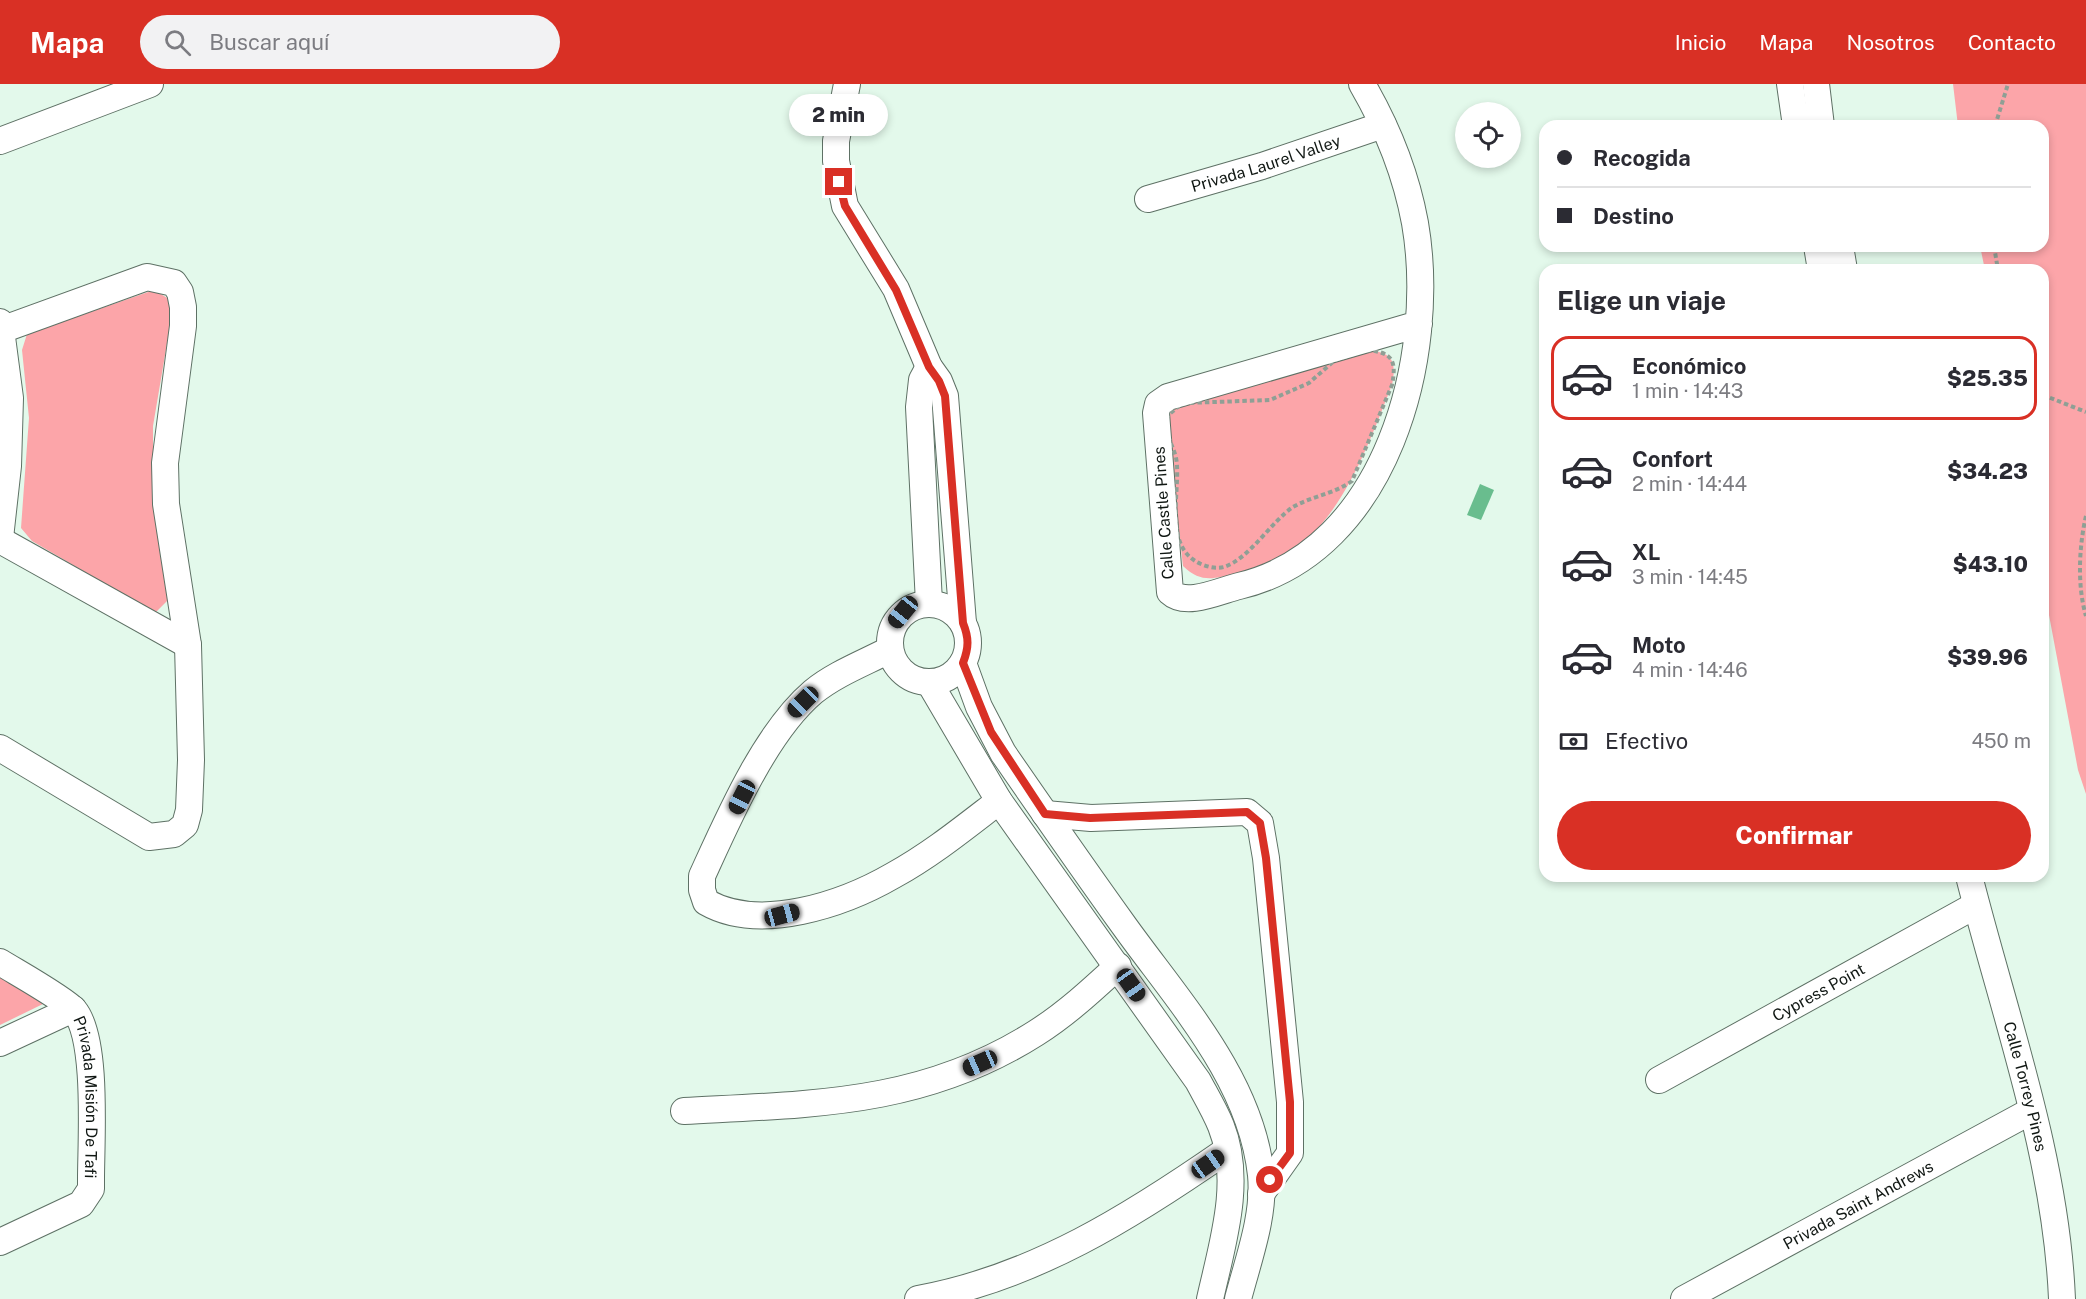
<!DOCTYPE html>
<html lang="es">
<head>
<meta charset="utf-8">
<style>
	body { margin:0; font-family:"Public Sans",sans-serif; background:#f2f2f3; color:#2b2b33; height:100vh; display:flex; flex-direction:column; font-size:22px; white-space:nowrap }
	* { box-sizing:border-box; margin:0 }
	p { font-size:20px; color:#7c7c81 }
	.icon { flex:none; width:33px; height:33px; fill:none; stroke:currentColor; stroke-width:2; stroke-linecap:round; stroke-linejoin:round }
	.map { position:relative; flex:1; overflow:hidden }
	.side { position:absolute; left:1539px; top:180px; width:510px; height:618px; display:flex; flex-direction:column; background:#fff; border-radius:18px; box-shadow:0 3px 9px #0003 }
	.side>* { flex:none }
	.hud { position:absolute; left:1539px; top:36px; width:510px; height:132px; border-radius:18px; box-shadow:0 3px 9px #0003; display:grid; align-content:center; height:132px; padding:0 18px; background:#fff }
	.tools { position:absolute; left:1455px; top:18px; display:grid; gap:12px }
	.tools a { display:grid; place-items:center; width:66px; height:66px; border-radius:50%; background:#fff; box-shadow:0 3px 9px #0003; font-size:30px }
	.end { position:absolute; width:27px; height:27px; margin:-14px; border:8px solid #d93025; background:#fff; box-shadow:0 0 0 3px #fff }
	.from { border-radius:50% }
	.bubble { position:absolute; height:42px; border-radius:21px; background:#fff; box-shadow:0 3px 9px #0003; font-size:20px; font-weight:800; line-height:42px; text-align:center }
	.car { position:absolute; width:18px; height:36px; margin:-18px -9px; border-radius:8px; box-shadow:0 0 4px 2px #0007; background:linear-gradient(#222 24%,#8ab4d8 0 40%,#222 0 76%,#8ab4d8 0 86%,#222 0) }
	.hud b { display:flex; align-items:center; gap:21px; height:57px; font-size:22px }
	.hud b+b { border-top:2px solid #e1e1e2 }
	.hud i { width:15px; height:15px; background:#2b2b33 }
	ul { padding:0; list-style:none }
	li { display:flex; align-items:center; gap:18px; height:84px; margin:0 12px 9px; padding:0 6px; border:3px solid transparent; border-radius:18px }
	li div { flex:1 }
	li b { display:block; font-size:22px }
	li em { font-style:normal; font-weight:800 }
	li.active { border-color:#d93025 }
	li>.icon { width:54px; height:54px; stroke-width:1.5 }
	h2 { padding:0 18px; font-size:27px; line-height:72px }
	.pay { display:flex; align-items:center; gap:15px; height:66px; padding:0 18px; font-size:22px }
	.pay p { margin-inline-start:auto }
	.cta { display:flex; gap:12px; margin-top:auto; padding:12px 18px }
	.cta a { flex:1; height:69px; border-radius:36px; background:#d93025; color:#fff; font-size:24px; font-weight:800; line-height:69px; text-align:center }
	header { display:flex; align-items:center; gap:36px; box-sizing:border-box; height:84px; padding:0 30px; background:#d93025; color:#fff }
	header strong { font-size:28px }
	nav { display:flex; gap:33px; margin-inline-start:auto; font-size:21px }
	.search { width:420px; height:54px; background:#f2f2f3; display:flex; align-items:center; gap:15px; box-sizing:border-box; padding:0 21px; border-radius:33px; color:#7c7c81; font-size:22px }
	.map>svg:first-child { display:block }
	.green { fill:#fca5a9 }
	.water { fill:#69bd8e }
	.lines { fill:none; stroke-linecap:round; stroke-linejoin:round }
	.minor-casing { stroke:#5e7165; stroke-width:28 }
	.path { stroke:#8f9f95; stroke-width:4; stroke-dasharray:4.5 3; stroke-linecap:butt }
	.minor { stroke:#fff; stroke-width:26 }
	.route { stroke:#d93025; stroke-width:8 }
	.labels { text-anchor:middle; stroke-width:4.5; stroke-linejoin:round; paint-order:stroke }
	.street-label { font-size:16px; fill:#101713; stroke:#fff }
</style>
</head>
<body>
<header>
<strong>Mapa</strong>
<div class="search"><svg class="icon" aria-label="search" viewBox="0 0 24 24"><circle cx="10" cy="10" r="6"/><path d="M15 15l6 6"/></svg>Buscar aquí</div>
<nav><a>Inicio</a><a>Mapa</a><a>Nosotros</a><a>Contacto</a></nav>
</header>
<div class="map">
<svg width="2086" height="1215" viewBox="0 0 2086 1215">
	<rect width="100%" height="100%" fill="#e3f9eb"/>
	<!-- green -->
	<g class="green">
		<polygon points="1953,0 2086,0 2086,710 2078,686 2043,499 2043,186 1985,186 1980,162 2043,162 2043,42 1958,42"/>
		<polygon points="154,206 174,218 153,342 153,418 169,515 155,529 32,457 21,444 29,334 22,266 27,250"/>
		<path d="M1366 266C1392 268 1397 276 1392 301 1361 378 1331 472 1237 490 1213 494 1202 500 1183 482L1166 333 1180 321Z"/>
		<polygon points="0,892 45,919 0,941"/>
	</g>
	<!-- water -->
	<polygon class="water" points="1480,400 1494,406 1481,436 1467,431"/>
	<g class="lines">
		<defs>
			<g id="minor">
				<polyline points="847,0 836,57 836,77 845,122 896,205 929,283 939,297 945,312 963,539"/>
				<path d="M1362 0C1387 43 1406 90 1415 139 1438 272 1387 467 1239 502 1219 507 1186 523 1170 508L1156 329 1158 320 1168 313 1419 240"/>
				<polyline points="1790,0 1796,42"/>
				<polyline points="1816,0 1821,42"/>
				<polyline points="0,57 150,0"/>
				<path id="s1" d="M1148 115 1262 82 1383 41"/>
				<polyline points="1817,162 1821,186"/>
				<polyline points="1840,162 1844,186"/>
				<polyline points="0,238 10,314 8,382 0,454"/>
				<polyline points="0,456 188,561"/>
				<polyline points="929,519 919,323 922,296 929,283"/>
				<circle cx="929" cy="559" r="39"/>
				<path d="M889 566C864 579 835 590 813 608 765 649 728 735 702 792V806L706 818C760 849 844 820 894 791 932 770 965 743 999 717"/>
				<path d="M963 579 979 623 1003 669C1043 727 1084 786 1125 843 1179 918 1251 996 1261 1091 1265 1132 1248 1176 1238 1215"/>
				<path d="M929 598 999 717 1198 997C1206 1012 1215 1027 1221 1042 1243 1097 1222 1161 1210 1215"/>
				<polyline points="0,664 149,753 174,750 185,741 189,726 191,676 188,561 166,420 165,379 183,242 183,223 180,208 174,199 147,193 1,246"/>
				<polyline points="1045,730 1091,734 1247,728 1260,739 1266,774 1290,1018 1290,1069 1261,1110"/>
				<path id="s2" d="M1969 792C2004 931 2056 1071 2062 1215"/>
				<path id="s3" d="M0 878C16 888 63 914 74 926 98 954 91 1056 91 1095V1105L81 1120 0 1158"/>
				<polyline points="0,959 73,925"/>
				<path id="s4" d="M1659 996 1976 821"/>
				<path d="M684 1027C813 1020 923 1021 1036 949 1066 930 1092 906 1118 882"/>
				<path d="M918 1215C1034 1194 1132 1132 1227 1066"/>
				<path id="s5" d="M1684 1215 2031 1027"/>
			</g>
		</defs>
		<!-- minor casing -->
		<use href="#minor" class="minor-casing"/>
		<!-- path -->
		<g class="path">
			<polyline points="1995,42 2008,0"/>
			<polyline points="1994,162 1998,186"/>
			<path d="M1366 266C1392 268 1397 276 1392 301L1352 397C1334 410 1312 412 1293 423 1271 438 1249 475 1224 483 1216 485 1208 483 1201 480 1164 464 1179 414 1177 381 1176 363 1165 356 1166 333L1180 321 1187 319 1270 316 1309 299 1335 276Z"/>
			<polyline points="2043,311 2086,328"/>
			<path d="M2086 432C2079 462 2077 502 2086 532"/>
		</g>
		<!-- minor -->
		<use href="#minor" class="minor"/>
	</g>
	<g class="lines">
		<!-- route -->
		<path class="route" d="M839 98 845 122 896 206 929 283 939 297 945 312 963 539C969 554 969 563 963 579L991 648 1045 730 1090 734 1247 728 1260 739 1266 774 1290 1018V1069L1270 1096"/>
	</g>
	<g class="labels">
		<!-- street labels -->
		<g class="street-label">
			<text dy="6" stroke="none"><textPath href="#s1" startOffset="123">Privada Laurel Valley</textPath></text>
			<text transform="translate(1163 429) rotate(-94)" y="6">Calle Castle Pines</text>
			<text dy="6" stroke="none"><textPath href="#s4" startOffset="182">Cypress Point</textPath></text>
			<text dy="6" stroke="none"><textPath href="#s2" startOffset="218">Calle Torrey Pines</textPath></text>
			<text dy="6" stroke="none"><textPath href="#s3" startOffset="178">Privada Misión De Tafi</textPath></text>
			<text dy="6" stroke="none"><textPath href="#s5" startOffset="198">Privada Saint Andrews</textPath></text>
		</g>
	</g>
</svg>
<div class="tools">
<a><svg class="icon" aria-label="locate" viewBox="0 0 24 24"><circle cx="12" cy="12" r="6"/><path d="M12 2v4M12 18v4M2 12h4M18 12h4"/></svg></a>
</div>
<i class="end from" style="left:1270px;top:1096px"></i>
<i class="end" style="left:839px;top:98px"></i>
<div class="bubble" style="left:789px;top:10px;width:99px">2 min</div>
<i class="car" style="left:903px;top:528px;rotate:219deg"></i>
<i class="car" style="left:803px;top:618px;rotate:225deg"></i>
<i class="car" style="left:742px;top:713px;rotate:207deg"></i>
<i class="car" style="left:782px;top:831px;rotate:75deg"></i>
<i class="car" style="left:1131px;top:901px;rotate:145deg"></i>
<i class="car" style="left:980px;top:979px;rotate:246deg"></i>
<i class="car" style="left:1208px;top:1080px;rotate:55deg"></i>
<div class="hud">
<b><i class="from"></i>Recogida</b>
<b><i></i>Destino</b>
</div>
<section class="side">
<h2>Elige un viaje</h2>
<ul>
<li class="active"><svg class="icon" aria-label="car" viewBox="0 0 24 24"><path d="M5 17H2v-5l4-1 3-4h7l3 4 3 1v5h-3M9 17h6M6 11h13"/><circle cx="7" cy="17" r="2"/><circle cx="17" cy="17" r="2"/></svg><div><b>Económico</b><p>1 min · 14:43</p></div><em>$25.35</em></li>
<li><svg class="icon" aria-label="car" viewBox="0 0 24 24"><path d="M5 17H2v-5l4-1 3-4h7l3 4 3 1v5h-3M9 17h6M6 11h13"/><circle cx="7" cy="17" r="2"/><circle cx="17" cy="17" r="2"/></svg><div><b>Confort</b><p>2 min · 14:44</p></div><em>$34.23</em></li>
<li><svg class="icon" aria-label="car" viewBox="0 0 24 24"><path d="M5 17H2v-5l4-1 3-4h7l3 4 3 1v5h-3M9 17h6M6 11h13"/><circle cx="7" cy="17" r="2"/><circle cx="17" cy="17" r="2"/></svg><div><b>XL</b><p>3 min · 14:45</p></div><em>$43.10</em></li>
<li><svg class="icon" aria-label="car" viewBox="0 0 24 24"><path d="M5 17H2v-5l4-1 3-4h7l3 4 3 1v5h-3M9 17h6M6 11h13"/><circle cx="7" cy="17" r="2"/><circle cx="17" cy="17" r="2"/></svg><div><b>Moto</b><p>4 min · 14:46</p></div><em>$39.96</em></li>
</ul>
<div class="pay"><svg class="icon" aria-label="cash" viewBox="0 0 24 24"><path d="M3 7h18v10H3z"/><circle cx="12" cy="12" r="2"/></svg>Efectivo<p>450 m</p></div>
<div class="cta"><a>Confirmar</a></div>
</section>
</div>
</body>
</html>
